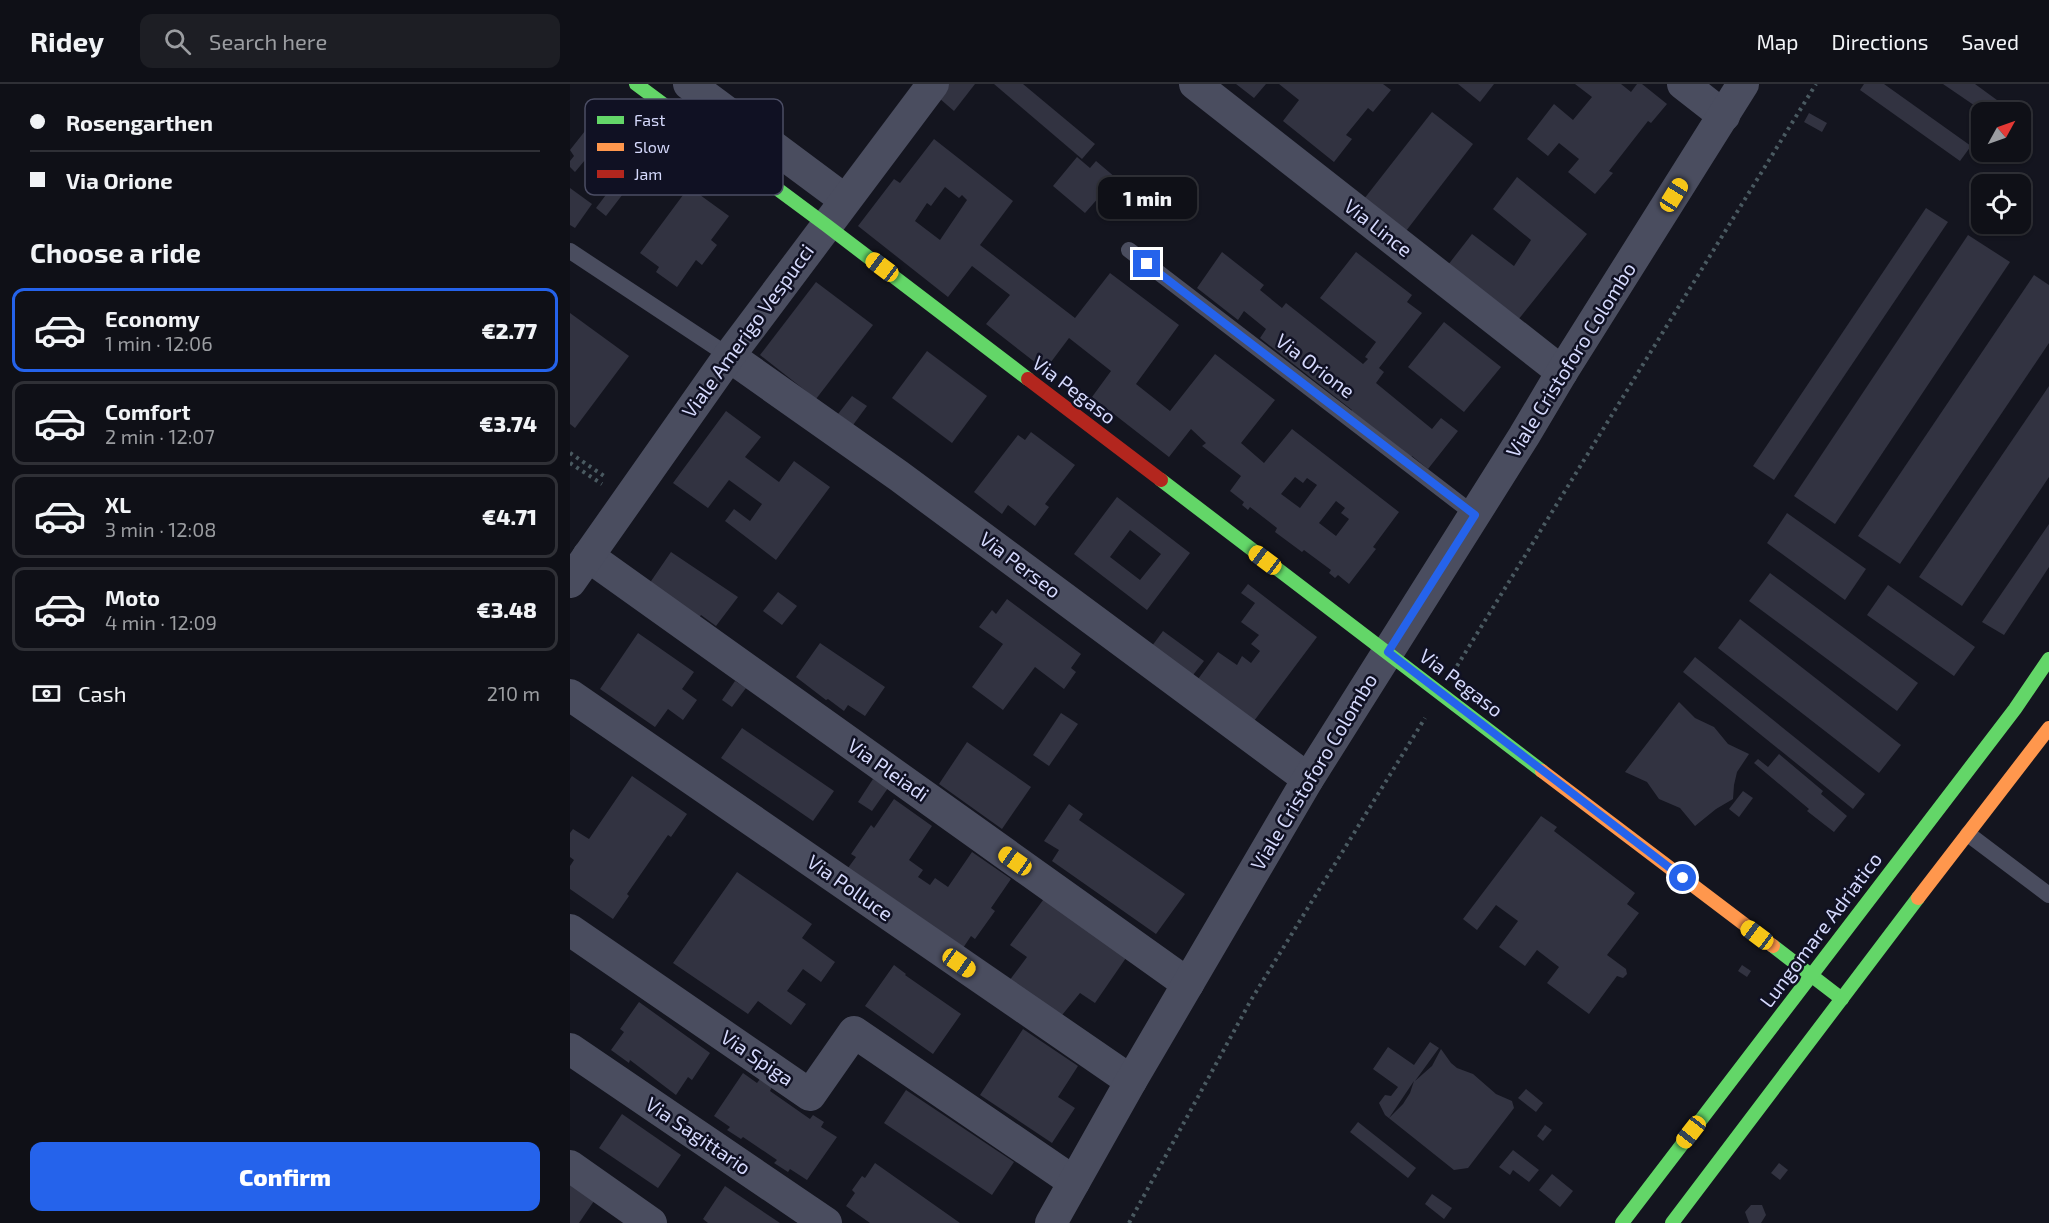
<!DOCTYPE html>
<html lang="en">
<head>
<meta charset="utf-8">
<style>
	body { margin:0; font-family:"Exo 2",sans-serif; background:#1d1e24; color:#f1f3f6; height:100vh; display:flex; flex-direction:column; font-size:22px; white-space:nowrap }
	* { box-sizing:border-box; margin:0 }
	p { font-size:20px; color:#9b9da1 }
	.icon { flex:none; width:33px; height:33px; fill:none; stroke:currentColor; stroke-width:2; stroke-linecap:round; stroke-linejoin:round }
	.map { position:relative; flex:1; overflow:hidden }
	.drawer { display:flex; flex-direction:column; background:#0f1017; width:570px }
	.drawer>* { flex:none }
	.top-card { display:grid; align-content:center; height:132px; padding:0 30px; background:#0f1017 }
	.needle { width:39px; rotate:50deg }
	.buttons { position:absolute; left:1401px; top:18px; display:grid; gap:12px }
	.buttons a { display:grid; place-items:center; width:60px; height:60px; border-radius:12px; background:#0f1017; box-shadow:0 2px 4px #0004,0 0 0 2px #2f3036; font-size:30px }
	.end { position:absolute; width:27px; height:27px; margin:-14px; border:8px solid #2563eb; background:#fff; box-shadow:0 0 0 3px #fff }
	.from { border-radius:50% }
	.bubble { position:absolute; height:42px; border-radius:12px; background:#0f1017; box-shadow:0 2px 4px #0004,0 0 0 2px #2f3036; font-size:20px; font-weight:800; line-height:42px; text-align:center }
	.car { position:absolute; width:18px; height:36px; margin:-18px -9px; border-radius:8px; box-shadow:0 0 4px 2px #0007; background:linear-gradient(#f5c518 24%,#345 0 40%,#f5c518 0 76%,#345 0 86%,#f5c518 0) }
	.top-card b { display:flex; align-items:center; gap:21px; height:57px; font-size:22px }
	.top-card b+b { border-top:2px solid #2f3036 }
	.top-card i { width:15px; height:15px; background:#f1f3f6 }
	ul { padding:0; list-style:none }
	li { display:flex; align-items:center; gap:18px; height:84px; margin:0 12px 9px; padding:0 18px; border:3px solid #2f3036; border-radius:12px }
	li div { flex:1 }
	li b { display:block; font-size:22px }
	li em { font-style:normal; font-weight:800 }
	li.on { border-color:#2563eb }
	li>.icon { width:54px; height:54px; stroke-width:1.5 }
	h2 { padding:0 30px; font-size:27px; line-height:72px }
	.pay { display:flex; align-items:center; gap:15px; height:66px; padding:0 30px; font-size:22px }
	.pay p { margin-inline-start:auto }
	.cta { display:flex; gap:12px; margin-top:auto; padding:12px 30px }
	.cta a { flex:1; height:69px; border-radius:12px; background:#2563eb; color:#fff; font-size:24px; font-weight:800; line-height:69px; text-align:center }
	header { display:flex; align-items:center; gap:36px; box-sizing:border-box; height:84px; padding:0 30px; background:#0f1017; border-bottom:2px solid #2f3036 }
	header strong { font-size:28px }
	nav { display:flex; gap:33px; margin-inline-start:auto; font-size:21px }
	.search { width:420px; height:54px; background:#1d1e24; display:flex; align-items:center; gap:15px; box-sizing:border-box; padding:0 21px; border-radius:12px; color:#9b9da1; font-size:22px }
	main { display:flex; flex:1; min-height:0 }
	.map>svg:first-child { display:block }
	.building { fill:#323341; fill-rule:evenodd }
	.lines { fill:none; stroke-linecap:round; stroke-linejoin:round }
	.path { stroke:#4a5a61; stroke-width:4; stroke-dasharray:3 4.5; stroke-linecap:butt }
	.lane { stroke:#4a4d5f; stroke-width:16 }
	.street { stroke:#4a4d5f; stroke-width:32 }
	.fast { stroke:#63d668; stroke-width:14 }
	.slow { stroke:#ff974d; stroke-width:14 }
	.jam { stroke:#b3261e; stroke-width:14 }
	.route { stroke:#2563eb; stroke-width:8 }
	.labels { text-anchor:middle; stroke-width:5; stroke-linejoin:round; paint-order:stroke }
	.street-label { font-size:20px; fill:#d5d9fc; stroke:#101123 }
	.key { fill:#101123; stroke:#4b4d64; stroke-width:1.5 }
	.key-label { font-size:16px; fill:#d5d9fc }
</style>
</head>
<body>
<header>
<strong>Ridey</strong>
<div class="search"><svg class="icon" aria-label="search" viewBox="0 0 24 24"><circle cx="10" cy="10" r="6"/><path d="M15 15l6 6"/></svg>Search here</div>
<nav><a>Map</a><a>Directions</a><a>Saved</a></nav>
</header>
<main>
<section class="drawer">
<div class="top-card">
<b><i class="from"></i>Rosengarthen</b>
<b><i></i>Via Orione</b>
</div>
<h2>Choose a ride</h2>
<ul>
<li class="on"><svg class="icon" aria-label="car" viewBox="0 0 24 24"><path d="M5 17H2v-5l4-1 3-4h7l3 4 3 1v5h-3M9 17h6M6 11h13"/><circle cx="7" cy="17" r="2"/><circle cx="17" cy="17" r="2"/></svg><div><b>Economy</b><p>1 min · 12:06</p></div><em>€2.77</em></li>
<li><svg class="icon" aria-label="car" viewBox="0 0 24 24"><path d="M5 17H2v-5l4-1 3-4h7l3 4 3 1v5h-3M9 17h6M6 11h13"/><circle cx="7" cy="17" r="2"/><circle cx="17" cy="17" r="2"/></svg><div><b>Comfort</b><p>2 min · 12:07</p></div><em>€3.74</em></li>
<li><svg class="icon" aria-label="car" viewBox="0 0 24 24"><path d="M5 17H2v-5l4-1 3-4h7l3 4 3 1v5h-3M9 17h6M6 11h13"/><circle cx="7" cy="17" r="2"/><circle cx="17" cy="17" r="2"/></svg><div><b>XL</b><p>3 min · 12:08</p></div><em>€4.71</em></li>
<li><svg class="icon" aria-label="car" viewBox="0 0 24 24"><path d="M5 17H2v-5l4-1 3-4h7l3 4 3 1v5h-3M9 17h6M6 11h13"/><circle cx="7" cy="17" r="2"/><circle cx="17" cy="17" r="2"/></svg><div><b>Moto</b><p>4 min · 12:09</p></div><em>€3.48</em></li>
</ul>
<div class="pay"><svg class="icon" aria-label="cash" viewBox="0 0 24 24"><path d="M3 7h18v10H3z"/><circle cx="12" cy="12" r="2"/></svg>Cash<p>210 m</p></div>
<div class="cta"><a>Confirm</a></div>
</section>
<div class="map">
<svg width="1479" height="1139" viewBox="0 0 1479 1139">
	<rect width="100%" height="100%" fill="#14151f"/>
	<!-- building -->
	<g class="building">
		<polygon points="379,0 405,0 384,27 369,14"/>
		<polygon points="424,0 453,0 525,60 512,75"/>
		<polygon points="666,0 696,0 684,14"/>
		<polygon points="709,0 813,0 821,6 803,28 798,24 776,51 782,55 764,78 713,37 729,16"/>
		<polygon points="888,0 924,0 910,18"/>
		<polygon points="1005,0 1051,0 1061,8 1067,0 1072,0 1097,20 1081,39 1078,37 1039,87 1043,89 1025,110 998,88 1009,75 989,59 978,72 957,55 984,20 1003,36 1022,13"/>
		<polygon points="1294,0 1314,0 1401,62 1390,77 1290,6"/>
		<polygon points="1373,0 1405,0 1442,27 1441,28 1414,28"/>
		<polygon points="862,28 903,60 836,147 794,115"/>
		<polygon points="1239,29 1257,39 1252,48 1234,38"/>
		<polygon points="15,47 30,58 5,88 0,83 0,77 4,72 0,66"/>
		<polygon points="82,50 93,58 36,132 26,124"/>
		<path d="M364 55 443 117 410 161 505 234 540 189 609 241 566 300 600 327 645 270 705 316 671 359 694 379 722 345 829 428 803 463 806 465 779 500 768 491 765 494 759 489 761 486 734 466 732 468 705 448 707 444 680 423 678 426 672 421 674 418 660 407 671 392 632 362 636 359 621 345 599 373 522 313 541 287 499 254 475 286 416 240 440 211 402 182 378 213 288 142 324 95 330 99ZM375 103 389 114 392 111 397 116 370 156 345 137 357 119 361 122ZM725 393 733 399 737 394 747 401 730 424 711 410ZM766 417 775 424 771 429 779 435 766 452 749 439Z"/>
		<polygon points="507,73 520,84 526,77 546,94 515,129 483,102"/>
		<polygon points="947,93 1017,150 948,236 878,181 902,150 944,182 961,156 923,125"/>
		<polygon points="119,103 159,132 141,156 147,161 132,181 126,176 107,203 86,188 89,183 70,169"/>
		<polygon points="0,104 22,120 5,144 0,141"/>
		<polygon points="1356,124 1378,138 1204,396 1183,382"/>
		<polygon points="1398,151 1440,178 1265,440 1224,412"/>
		<polygon points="652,168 694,201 690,206 712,224 716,219 793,280 798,275 795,273 806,258 750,214 786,168 842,211 837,218 852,229 809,284 814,288 806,299 862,345 871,334 888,347 858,385 842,372 839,376 780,330 782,326 690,254 696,245 674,227 668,236 627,204"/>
		<polygon points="1464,191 1479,201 1479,259 1330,480 1288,452"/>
		<polygon points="246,198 303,241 246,315 190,271"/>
		<polygon points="0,229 59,272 5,344 0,340"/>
		<polygon points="874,238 931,283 894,328 838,283"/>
		<polygon points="357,267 417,312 382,359 322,314"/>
		<polygon points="1479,302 1479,393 1392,522 1349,493"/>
		<polygon points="282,312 297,322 283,341 268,330"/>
		<polygon points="156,327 191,353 175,373 209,398 224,377 260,403 206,476 155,437 164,425 180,437 192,420 159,396 138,424 103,399"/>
		<polygon points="461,348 505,381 475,420 479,423 465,442 438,421 432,430 404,408 448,351 455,356"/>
		<path d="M547 413 620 469 577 526 504 470ZM560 446 591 470 570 496 540 473Z"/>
		<polygon points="1217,429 1296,485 1275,516 1197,459"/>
		<polygon points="1479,440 1479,483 1434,551 1412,538"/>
		<polygon points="101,468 168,513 146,542 131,531 126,538 77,503"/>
		<polygon points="1200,489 1348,599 1327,627 1179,517"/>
		<polygon points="678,500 747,553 684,637 628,595 648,568 667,581 672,572 681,579 690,567 681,560 689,551 671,538 685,519 671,509"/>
		<polygon points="1318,501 1405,563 1384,592 1297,531"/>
		<polygon points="208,508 227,522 212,541 193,527"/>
		<polygon points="437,515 511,570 501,584 506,588 494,605 465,583 433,626 402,603 433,560 409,543 422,526 426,530"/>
		<polygon points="1170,535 1331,661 1309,689 1148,564"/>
		<polygon points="593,547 634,577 623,591 582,562"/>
		<polygon points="68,549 124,588 112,605 127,616 113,636 98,625 85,643 30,605"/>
		<polygon points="250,559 315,603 295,632 278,621 274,627 258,615 256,616 226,593"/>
		<polygon points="1125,573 1295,710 1283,725 1113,588"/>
		<polygon points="165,597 176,604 162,623 152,616"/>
		<polygon points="1109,618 1125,634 1144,643 1158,660 1179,670 1167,688 1164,701 1163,715 1146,725 1125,742 1110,724 1089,715 1077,698 1055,688"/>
		<polygon points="491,629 508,640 479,682 463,671"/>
		<polygon points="172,644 264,707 243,737 151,674"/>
		<polygon points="397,658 461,703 432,745 369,700"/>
		<polygon points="1209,670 1253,707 1251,710 1277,732 1264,748 1237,727 1239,725 1184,679 1188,675 1198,683"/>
		<polygon points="62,692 117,730 101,753 98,751 57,810 59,812 43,835 0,805 0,782 4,776 0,773 0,749 3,745 19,755"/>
		<polygon points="303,695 318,704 302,727 288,718"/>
		<polygon points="1173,707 1183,714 1169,733 1159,725"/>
		<polygon points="324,715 362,742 339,776 353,786 348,793 360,801 365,794 378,803 402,768 441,795 421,824 425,827 405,855 401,852 391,867 275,788 286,773 281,770 301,741 304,744"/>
		<polygon points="499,720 513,730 509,736 615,810 586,850 482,777 489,766 474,757"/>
		<polygon points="971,732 987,743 984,747 1065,809 1057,820 1069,829 1037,871 1056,885 1057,890 1053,894 1047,892 1019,930 977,899 989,883 967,866 955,882 929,863 948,837 926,821 907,846 893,835"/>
		<polygon points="167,788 242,840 232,854 265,878 251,898 233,885 217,907 236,920 221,941 188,917 178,930 103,879"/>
		<polygon points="476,812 558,871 525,919 510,909 488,936 439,897 457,873 440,861"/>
		<polygon points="324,881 336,890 335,891 391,930 363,970 295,922"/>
		<polygon points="1172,881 1181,887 1177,893 1168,887"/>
		<polygon points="69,918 140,969 122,996 118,993 106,1011 60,976 59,979 41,966 54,948 50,945"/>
		<polygon points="453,945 508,982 488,1013 505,1024 482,1059 410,1011"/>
		<path d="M860 958 869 964 845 997 862 982 871 965 881 979 887 984 903 990 926 1010 942 1017 944 1024 898 1084 884 1086 815 1031 809 1019 815 1011 821 1012 828 1003 803 985 818 963 844 981ZM844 997 840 1009 833 1020 819 1034Z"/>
		<polygon points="173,989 187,999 190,995 202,1003 200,1007 240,1035 243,1031 254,1038 251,1043 267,1053 237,1096 220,1085 218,1088 204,1079 207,1076 173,1053 171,1055 157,1046 160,1043 144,1032"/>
		<polygon points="956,1005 973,1019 966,1028 948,1014"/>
		<polygon points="336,1006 444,1078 422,1111 314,1039"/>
		<polygon points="52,1030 111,1071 88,1104 29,1064"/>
		<polygon points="788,1038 846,1084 838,1094 780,1048"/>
		<polygon points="975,1041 982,1046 973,1057 967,1052"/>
		<polygon points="943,1066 969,1086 959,1098 943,1086 940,1091 929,1083"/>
		<polygon points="305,1079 390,1139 300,1139 276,1122 285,1109 282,1106 292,1092 295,1094"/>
		<polygon points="1209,1079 1218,1086 1210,1096 1201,1089"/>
		<polygon points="982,1090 1003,1107 990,1123 969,1106"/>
		<polygon points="0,1100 24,1117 9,1139 0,1139"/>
		<polygon points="155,1102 210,1139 138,1139 133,1135"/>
		<polygon points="862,1110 882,1124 874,1135 855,1120"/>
		<polygon points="1181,1121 1192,1121 1196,1131 1191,1139 1179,1139 1175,1128"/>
	</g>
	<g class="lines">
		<!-- path -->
		<g class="path">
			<polyline points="0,369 37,394"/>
			<polyline points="0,379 32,400"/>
			<polyline points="887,582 1246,0"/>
			<polyline points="559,1139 681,916 855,634"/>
		</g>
		<!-- lane -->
		<g class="lane">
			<polyline points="559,166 905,431"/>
			<polyline points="0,167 159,272"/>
			<polyline points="1398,750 1479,811"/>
		</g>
		<!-- street -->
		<g class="street">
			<polyline points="119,0 275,116"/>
			<polyline points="625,0 992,288"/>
			<polyline points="1113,0 1154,32"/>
			<polyline points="159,272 329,392 738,695"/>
			<polyline points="18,472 618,900"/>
			<polyline points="0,498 159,272 363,0"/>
			<polyline points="0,611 561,997"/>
			<polyline points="0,846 240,1011 284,948 504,1098"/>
			<polyline points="0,965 256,1139"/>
			<polyline points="0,1082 81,1139"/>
			<polyline points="481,1139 561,997 738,695 954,352 992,288 1173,0"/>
		</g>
		<!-- fast -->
		<g class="fast">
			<polyline points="66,0 256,141 458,295"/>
			<polyline points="591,396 972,687"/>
			<polyline points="1203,862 1272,915"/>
			<polyline points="1052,1139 1445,625 1479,575"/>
			<polyline points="1102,1139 1348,814"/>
		</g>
		<!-- slow -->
		<g class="slow">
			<polyline points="972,687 1203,862"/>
			<polyline points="1348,814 1479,644"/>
		</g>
		<!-- jam -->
		<polyline class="jam" points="458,295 591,396"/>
	</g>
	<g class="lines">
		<!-- route -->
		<polyline class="route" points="577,180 905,431 818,568 1113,794"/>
	</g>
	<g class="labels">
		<!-- street labels -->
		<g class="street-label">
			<text transform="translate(808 144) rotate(38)" y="7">Via Lince</text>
			<text transform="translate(178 247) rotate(-54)" y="7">Viale Amerigo Vespucci</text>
			<text transform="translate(1001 276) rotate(-58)" y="7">Viale Cristoforo Colombo</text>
			<text transform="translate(745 282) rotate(37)" y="7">Via Orione</text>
			<text transform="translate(504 306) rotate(37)" y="7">Via Pegaso</text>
			<text transform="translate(450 481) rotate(37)" y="7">Via Perseo</text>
			<text transform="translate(891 599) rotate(37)" y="7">Via Pegaso</text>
			<text transform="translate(318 686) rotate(35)" y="7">Via Pleiadi</text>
			<text transform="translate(744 688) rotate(-59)" y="7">Viale Cristoforo Colombo</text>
			<text transform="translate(280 804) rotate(35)" y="7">Via Polluce</text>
			<text transform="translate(1251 846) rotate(-53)" y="7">Lungomare Adriatico</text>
			<text transform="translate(187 974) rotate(34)" y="7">Via Spiga</text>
			<text transform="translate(128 1052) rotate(34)" y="7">Via Sagittario</text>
		</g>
	</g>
	<!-- legend -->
	<rect x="15" y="15" width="198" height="96" rx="9" class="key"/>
	<rect x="27" y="32" width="27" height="8" fill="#63d668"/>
	<rect x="27" y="59" width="27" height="8" fill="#ff974d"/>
	<rect x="27" y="86" width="27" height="8" fill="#b3261e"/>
	<g class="key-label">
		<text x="64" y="42">Fast</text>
		<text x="64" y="69">Slow</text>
		<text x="64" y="96">Jam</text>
	</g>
</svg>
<div class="buttons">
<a><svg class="needle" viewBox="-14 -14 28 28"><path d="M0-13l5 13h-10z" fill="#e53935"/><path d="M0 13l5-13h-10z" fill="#9b9da1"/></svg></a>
<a><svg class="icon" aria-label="locate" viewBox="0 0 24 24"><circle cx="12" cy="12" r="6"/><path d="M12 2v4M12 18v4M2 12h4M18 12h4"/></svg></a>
</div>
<i class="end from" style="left:1113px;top:794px"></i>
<i class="end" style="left:577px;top:180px"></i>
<div class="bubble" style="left:528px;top:93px;width:99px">1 min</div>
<i class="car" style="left:1104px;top:111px;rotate:32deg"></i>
<i class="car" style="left:312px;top:183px;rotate:307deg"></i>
<i class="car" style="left:695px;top:476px;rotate:307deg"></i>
<i class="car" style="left:445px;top:777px;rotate:305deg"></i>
<i class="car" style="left:1187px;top:851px;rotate:307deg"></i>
<i class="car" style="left:389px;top:879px;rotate:125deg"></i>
<i class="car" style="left:1121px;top:1048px;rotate:218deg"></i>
</div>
</main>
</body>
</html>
